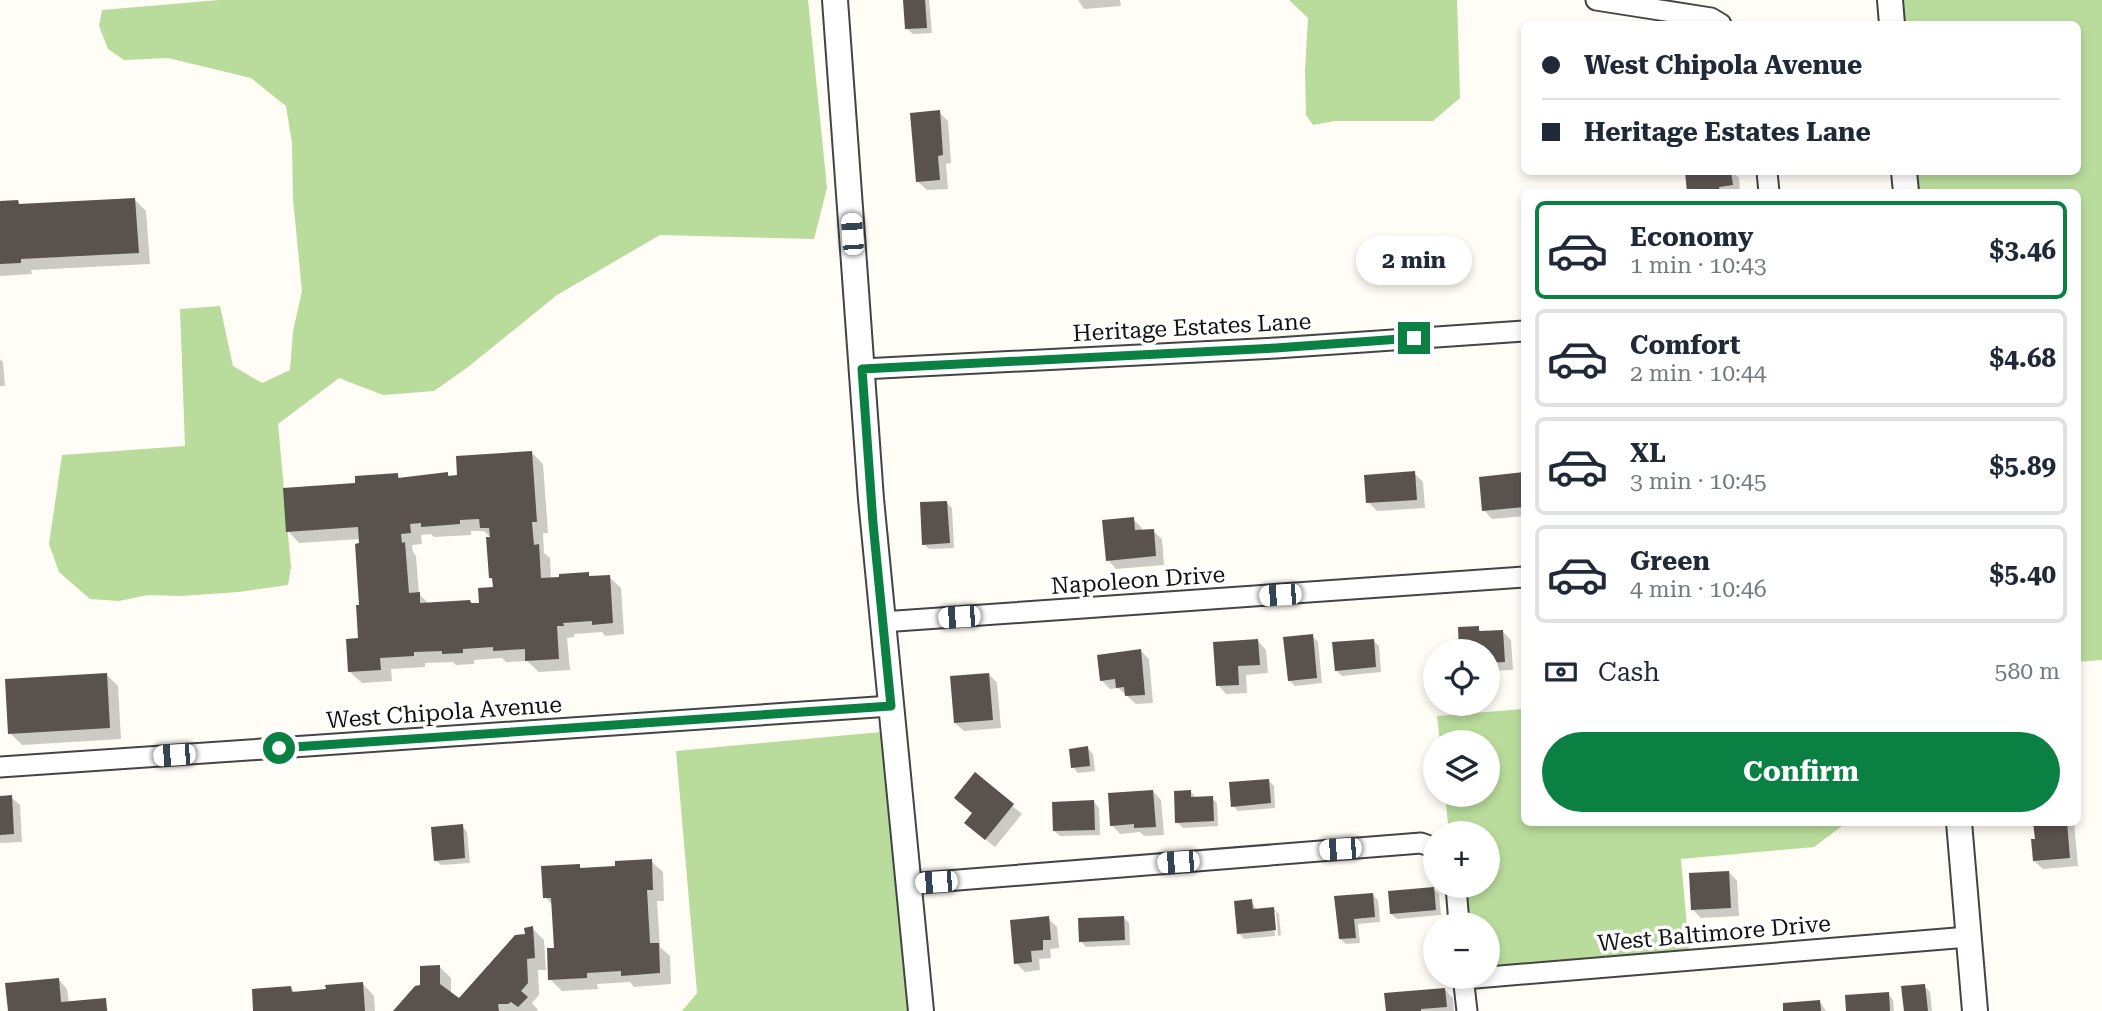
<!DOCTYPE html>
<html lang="en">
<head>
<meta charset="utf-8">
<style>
	body { margin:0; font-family:"Roboto Serif",serif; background:#f6f6f7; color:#1f2937; height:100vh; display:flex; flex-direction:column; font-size:26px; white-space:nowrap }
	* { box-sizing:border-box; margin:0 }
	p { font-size:23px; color:#747a83 }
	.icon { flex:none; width:38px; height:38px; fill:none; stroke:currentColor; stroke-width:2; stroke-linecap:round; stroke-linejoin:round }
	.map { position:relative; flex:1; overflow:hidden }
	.panel { position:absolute; left:1521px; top:189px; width:560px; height:637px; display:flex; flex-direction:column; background:#fff; border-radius:10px; box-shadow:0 4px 10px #0003 }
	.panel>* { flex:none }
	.top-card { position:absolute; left:1521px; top:21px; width:560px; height:154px; border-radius:10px; box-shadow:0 4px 10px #0003; display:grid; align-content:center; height:154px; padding:0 21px; background:#fff }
	.buttons { position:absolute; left:1423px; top:639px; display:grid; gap:14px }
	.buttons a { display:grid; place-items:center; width:77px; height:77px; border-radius:50%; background:#fff; box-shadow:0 4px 10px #0003; font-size:35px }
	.end { position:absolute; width:32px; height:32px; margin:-16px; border:9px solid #0b8043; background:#fff; box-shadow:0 0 0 4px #fff }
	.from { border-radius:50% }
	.bubble { position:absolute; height:49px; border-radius:24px; background:#fff; box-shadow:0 4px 10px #0003; font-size:23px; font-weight:700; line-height:49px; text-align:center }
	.car { position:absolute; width:21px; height:42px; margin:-21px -10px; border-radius:9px; box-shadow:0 0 5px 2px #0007; background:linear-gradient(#fff 24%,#345 0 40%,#fff 0 76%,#345 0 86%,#fff 0) }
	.top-card b { display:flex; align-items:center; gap:24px; height:66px; font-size:26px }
	.top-card b+b { border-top:2px solid #e0e1e3 }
	.top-card i { width:18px; height:18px; background:#1f2937 }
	ul { padding:12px 0 0; list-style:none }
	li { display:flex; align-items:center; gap:21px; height:98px; margin:0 14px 10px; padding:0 7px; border:4px solid #e0e1e3; border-radius:10px }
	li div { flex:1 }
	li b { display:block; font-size:26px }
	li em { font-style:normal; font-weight:700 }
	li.current { border-color:#0b8043 }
	li>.icon { width:63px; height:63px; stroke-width:1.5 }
	.pay { display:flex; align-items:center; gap:18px; height:77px; padding:0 21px; font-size:26px }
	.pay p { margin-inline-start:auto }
	.action { display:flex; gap:14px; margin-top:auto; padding:14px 21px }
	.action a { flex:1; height:80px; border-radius:42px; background:#0b8043; color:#fff; font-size:28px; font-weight:700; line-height:80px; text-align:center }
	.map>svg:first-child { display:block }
	.forest { fill:#b9dc9c }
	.shadow { fill:#0003; fill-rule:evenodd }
	.building { fill:#5a524d; fill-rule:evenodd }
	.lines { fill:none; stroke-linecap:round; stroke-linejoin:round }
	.minor-casing { stroke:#444; stroke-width:23 }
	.tertiary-casing { stroke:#444; stroke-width:28 }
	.minor { stroke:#fff; stroke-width:19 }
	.tertiary { stroke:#fff; stroke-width:24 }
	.route { stroke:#0b8043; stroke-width:9 }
	.labels { text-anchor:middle; stroke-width:7; stroke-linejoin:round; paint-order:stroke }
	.street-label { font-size:23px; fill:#111; stroke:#fff }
</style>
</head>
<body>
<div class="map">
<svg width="2102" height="1011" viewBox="0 0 2102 1011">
	<rect width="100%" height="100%" fill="#fffdf5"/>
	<!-- forest -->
	<g class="forest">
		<polygon points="219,0 808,0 827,188 814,239 660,235 557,295 468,367 434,391 383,395 339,378 278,424 291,567 288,585 239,592 181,596 148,595 119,601 90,599 59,572 49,544 62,455 185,446 180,309 220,306 233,366 262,383 290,370 293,331 302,291 293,199 292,143 286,106 251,78 168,58 124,60 108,49 99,26 102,10"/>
		<polygon points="1289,0 1457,0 1460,98 1433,121 1335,121 1313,125 1306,115 1305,70 1308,18"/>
		<polygon points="1898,0 2102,0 2102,660 2077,662 2077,192 1915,192 1913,172 2077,172 2077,24 1901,24"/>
		<polygon points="1524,709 1524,822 1846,823 1814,847 1681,859 1689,950 1488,967 1488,924 1468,924 1464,886 1488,886 1488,833 1449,833 1445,795 1488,794 1488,742 1440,742 1437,716"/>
		<polygon points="881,732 909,1011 682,1011 697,993 676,751"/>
	</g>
	<!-- shadow -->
	<g class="shadow">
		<polygon points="905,0 929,0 932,33 913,34 907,29"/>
		<polygon points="1078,0 1120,0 1121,6 1084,9"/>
		<polygon points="939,112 948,121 951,163 946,164 948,189 927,190 918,182"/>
		<polygon points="1687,172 1733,172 1739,178 1740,192 1689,192"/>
		<polygon points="135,200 146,211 150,264 31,270 32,274 0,276 0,203 18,202 21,206"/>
		<polygon points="0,359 3,362 5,386 0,386"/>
		<path d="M532 453 543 464 548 533H543L544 553 550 558 551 579 588 574 592 578 609 577 621 588 624 634 605 636 602 632 574 634V637L567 638 570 670 539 672 527 661 506 662 502 658 474 660V664L456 665 453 662 425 663V667L391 669 392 681 362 683 350 672 360 640V539L299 543 288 531 357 485 397 475 402 480 447 474 451 477ZM471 531H484L492 539 490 577 494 581 495 589 481 604H429L419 594 416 556 413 552 412 545 422 544 421 535 431 534 434 537 471 535Z"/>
		<polygon points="1414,473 1423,482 1425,508 1377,511 1368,502"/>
		<polygon points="1524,474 1524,516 1492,519 1484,510 1481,478"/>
		<polygon points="947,503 952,508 954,548 929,549 924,544"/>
		<polygon points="1133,519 1142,528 1142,531 1153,531 1162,539 1164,565 1116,569 1108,560"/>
		<polygon points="1478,628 1482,633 1502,631 1511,640 1513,670 1488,671 1488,651 1461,651"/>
		<polygon points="1312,636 1318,642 1322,683 1295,686 1289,680"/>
		<polygon points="1373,640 1379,646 1381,672 1342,676 1336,670"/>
		<polygon points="1258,641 1266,650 1268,673 1246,675 1247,693 1226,694 1218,685"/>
		<polygon points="1140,650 1149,659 1153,703 1136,704 1118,688 1110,689 1101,680"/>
		<polygon points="106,674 118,686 121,739 22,745 10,733"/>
		<polygon points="989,674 997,683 1001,728 964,731 955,723"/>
		<polygon points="1087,748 1093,754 1095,771 1078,773 1073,767"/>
		<polygon points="975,775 1022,814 995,847 975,831"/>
		<polygon points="1268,780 1274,786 1275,808 1238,811 1233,806"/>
		<polygon points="1153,791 1161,800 1164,835 1144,836 1140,832 1120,834 1112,825"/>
		<polygon points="1191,792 1197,799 1212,798 1217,803 1218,826 1183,828 1177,822"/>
		<polygon points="0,797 11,797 20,805 22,842 0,843"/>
		<polygon points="1094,802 1099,808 1100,835 1060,836 1054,831"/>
		<polygon points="2035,822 2074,822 2078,866 2043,869 2034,861 2037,841"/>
		<polygon points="462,826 467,832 470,863 441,865 435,860"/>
		<polygon points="651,861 663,872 664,901 657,901 660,947 670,956 671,984 634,987 630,982 597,984 598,989 562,991 550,979 556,950 554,906 545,897 579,866 583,870 617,868"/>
		<polygon points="1729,872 1737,881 1739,916 1701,918 1693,910"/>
		<polygon points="1433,889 1439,894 1441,915 1397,919 1391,914"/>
		<polygon points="1372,894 1378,900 1380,922 1358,924 1360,943 1346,944 1340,939 1336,898"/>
		<polygon points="1251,901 1257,910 1273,909 1279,914 1281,935 1278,936 1276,912 1273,912 1275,936 1244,939 1239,933"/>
		<polygon points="1123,917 1129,923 1130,945 1086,947 1081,941"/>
		<polygon points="1048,918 1057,927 1059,948 1050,949 1051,958 1039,959 1040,970 1025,972 1016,963"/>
		<polygon points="532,928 544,940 546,970 538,970 539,995 532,1003 538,1010 537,1011 396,1011 439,966 451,978 451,994 459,1000"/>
		<polygon points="59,980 67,989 69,1003 105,999 108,1011 9,1011"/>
		<polygon points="363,984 374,996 375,1011 255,1011 291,988 296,993 328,991"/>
		<polygon points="1924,986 1930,992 1932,1011 1906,1011"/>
		<polygon points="1445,990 1453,998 1454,1011 1388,1011"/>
		<polygon points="1888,994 1893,1000 1894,1011 1848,1011"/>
		<polygon points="1820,1002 1826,1011 1785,1011"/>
	</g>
	<!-- building -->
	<g class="building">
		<polygon points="903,0 925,0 927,28 905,29"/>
		<polygon points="940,110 943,155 938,156 940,180 916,182 910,113"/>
		<polygon points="1685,172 1731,172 1733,185 1719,187 1720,192 1687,192"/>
		<polygon points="135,198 139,253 21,259 21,263 0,264 0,201 18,200 19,204"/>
		<path d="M532 451 537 522H532L534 545 539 544 541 578 559 577V574L589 572V576L610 575 613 623 592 625V621L563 623 564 626H557L559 659 525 661V649L493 651V647L463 649V653L442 654V651L414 652V656L380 658 381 670 348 672 346 639 358 638 356 605H359L355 544 359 543 358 527 286 532 283 488 355 483V476L398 473V478L448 472V476L457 475 456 456ZM479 519 480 528H489L490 537H486L489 578H492L493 587 478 588 479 603H471L470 600 420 603V592L409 593 405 542 402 543 401 534 411 533 410 524 421 523V527L460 524V520Z"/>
		<polygon points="1415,471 1417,500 1366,503 1364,475"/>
		<polygon points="1524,472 1524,507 1482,511 1479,477"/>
		<polygon points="947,501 950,543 922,545 920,502"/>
		<polygon points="1134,517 1135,530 1154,529 1156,556 1106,561 1102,520"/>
		<polygon points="1479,626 1479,631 1503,630 1505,662 1488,663 1488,651 1459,651 1458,627"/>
		<polygon points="1313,634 1317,678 1288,681 1283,637"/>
		<polygon points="1258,639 1260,665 1238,666 1239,685 1216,686 1213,642"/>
		<polygon points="1374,639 1376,667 1335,671 1332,642"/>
		<polygon points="1141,649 1145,695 1125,696 1124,687 1116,688 1115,679 1100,681 1097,655"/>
		<polygon points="107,673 110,728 8,734 5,679"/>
		<polygon points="989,673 993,720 954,723 950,676"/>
		<polygon points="1088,746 1090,766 1071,768 1069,749"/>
		<polygon points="975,772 1014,804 985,840 964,823 972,813 954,798"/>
		<polygon points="1269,779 1271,803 1231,807 1229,782"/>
		<polygon points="1153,790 1156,827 1134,828 1134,824 1110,826 1108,793"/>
		<polygon points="1191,790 1191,797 1213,796 1214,821 1175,823 1174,791"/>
		<polygon points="12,795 14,834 0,835 0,796"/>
		<polygon points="1094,800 1095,830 1053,831 1052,802"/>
		<polygon points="2033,822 2067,822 2070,858 2033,861 2031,839 2035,839"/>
		<polygon points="463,824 465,858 434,861 431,827"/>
		<polygon points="652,859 653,890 647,890 650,943 659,943 660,973 621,976 621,971 587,973 587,978 548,980 547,948 554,948 551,898 543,898 541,866 580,864 580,868 615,866 615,861"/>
		<polygon points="1729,871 1731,908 1691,910 1689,873"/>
		<polygon points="1434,887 1436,910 1390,914 1388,891"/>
		<polygon points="1373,893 1375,917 1354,919 1356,938 1339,939 1334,896"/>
		<polygon points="1252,899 1253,909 1274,907 1276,930 1237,934 1234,901"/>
		<polygon points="1049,916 1051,940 1043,940 1043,950 1031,951 1032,962 1014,964 1010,920"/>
		<polygon points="1124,916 1125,940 1079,942 1078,918"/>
		<polygon points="533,926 535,958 527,959 528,983 521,991 528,997 518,1007 511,1002 508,1004 498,1004 499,1011 393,1011 415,986 420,985 420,966 440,965 440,984 459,998 515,935 525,934 524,928"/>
		<polygon points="59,978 61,1002 106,998 107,1011 8,1011 5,983"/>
		<polygon points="363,982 365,1011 253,1011 252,989 291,986 292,992 326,989 325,985"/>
		<polygon points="1925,984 1928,1011 1904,1011 1901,986"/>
		<polygon points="1445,988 1447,1007 1421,1009 1421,1011 1386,1011 1384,993"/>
		<polygon points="1889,992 1890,1011 1846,1011 1845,995"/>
		<polygon points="1820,1000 1821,1011 1783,1011 1783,1003"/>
	</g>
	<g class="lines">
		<defs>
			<g id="minor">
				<polyline points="1596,0 1711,18 1721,24"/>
				<polyline points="1767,172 1769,192"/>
				<polyline points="862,369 1276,348 1524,331"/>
				<polyline points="882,622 1524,577"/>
				<polyline points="0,767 891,706"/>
				<polyline points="908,884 1421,843 1435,848"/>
				<polyline points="1456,886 1459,924"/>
				<polyline points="1463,976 1467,1011"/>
				<polyline points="1464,979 1968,937"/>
			</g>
			<g id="tertiary">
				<polyline points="835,0 871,499 921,1011"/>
				<polyline points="1890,0 1892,24"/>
				<polyline points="1904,172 1906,192"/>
				<polyline points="1959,822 1975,1011"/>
			</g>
		</defs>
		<!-- minor casing -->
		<use href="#minor" class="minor-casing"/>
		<!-- tertiary casing -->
		<use href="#tertiary" class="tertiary-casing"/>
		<!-- minor -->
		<use href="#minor" class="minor"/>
		<!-- tertiary -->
		<use href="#tertiary" class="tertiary"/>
	</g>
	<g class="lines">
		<!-- route -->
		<polyline class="route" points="279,748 891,706 873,523 862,369 1276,348 1414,338"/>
	</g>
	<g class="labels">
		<!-- street labels -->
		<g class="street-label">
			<text transform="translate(1192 327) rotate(-3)" y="8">Heritage Estates Lane</text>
			<text transform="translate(1138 580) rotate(-4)" y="8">Napoleon Drive</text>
			<text transform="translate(444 712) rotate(-4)" y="8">West Chipola Avenue</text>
			<text transform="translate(1714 933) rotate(-5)" y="8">West Baltimore Drive</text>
		</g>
	</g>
</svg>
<div class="buttons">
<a><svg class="icon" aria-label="locate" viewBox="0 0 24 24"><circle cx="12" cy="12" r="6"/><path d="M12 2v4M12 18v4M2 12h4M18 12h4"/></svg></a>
<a><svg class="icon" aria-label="layers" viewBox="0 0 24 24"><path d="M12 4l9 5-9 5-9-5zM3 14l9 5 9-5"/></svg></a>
<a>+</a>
<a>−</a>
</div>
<i class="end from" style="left:279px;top:748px"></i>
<i class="end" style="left:1414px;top:338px"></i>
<div class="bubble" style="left:1356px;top:236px;width:116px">2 min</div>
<i class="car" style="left:852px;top:234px;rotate:356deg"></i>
<i class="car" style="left:1280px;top:595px;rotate:266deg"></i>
<i class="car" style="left:959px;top:617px;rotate:266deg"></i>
<i class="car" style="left:174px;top:755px;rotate:266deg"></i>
<i class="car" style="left:1340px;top:849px;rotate:266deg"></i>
<i class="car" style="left:1178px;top:862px;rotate:266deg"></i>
<i class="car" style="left:936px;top:882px;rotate:266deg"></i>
<div class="top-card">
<b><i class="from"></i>West Chipola Avenue</b>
<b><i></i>Heritage Estates Lane</b>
</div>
<section class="panel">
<ul>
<li class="current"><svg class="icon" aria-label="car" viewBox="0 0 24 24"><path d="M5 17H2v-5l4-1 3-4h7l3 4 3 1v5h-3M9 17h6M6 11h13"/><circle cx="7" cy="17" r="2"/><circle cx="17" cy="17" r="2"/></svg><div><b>Economy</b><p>1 min · 10:43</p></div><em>$3.46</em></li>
<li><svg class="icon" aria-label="car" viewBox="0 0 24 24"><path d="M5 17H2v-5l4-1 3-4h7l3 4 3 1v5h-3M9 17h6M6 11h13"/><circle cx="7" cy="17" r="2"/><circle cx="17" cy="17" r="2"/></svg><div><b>Comfort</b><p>2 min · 10:44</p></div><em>$4.68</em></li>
<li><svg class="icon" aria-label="car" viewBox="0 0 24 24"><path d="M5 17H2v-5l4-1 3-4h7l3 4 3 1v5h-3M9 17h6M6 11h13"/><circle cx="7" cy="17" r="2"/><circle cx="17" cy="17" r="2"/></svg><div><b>XL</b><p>3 min · 10:45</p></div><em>$5.89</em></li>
<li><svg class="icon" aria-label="car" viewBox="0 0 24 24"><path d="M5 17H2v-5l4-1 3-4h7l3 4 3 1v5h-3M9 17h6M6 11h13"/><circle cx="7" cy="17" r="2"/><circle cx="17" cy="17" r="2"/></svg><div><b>Green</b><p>4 min · 10:46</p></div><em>$5.40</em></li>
</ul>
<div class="pay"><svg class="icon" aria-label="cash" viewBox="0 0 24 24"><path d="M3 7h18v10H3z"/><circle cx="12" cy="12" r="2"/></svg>Cash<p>580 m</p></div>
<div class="action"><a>Confirm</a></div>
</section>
</div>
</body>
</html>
